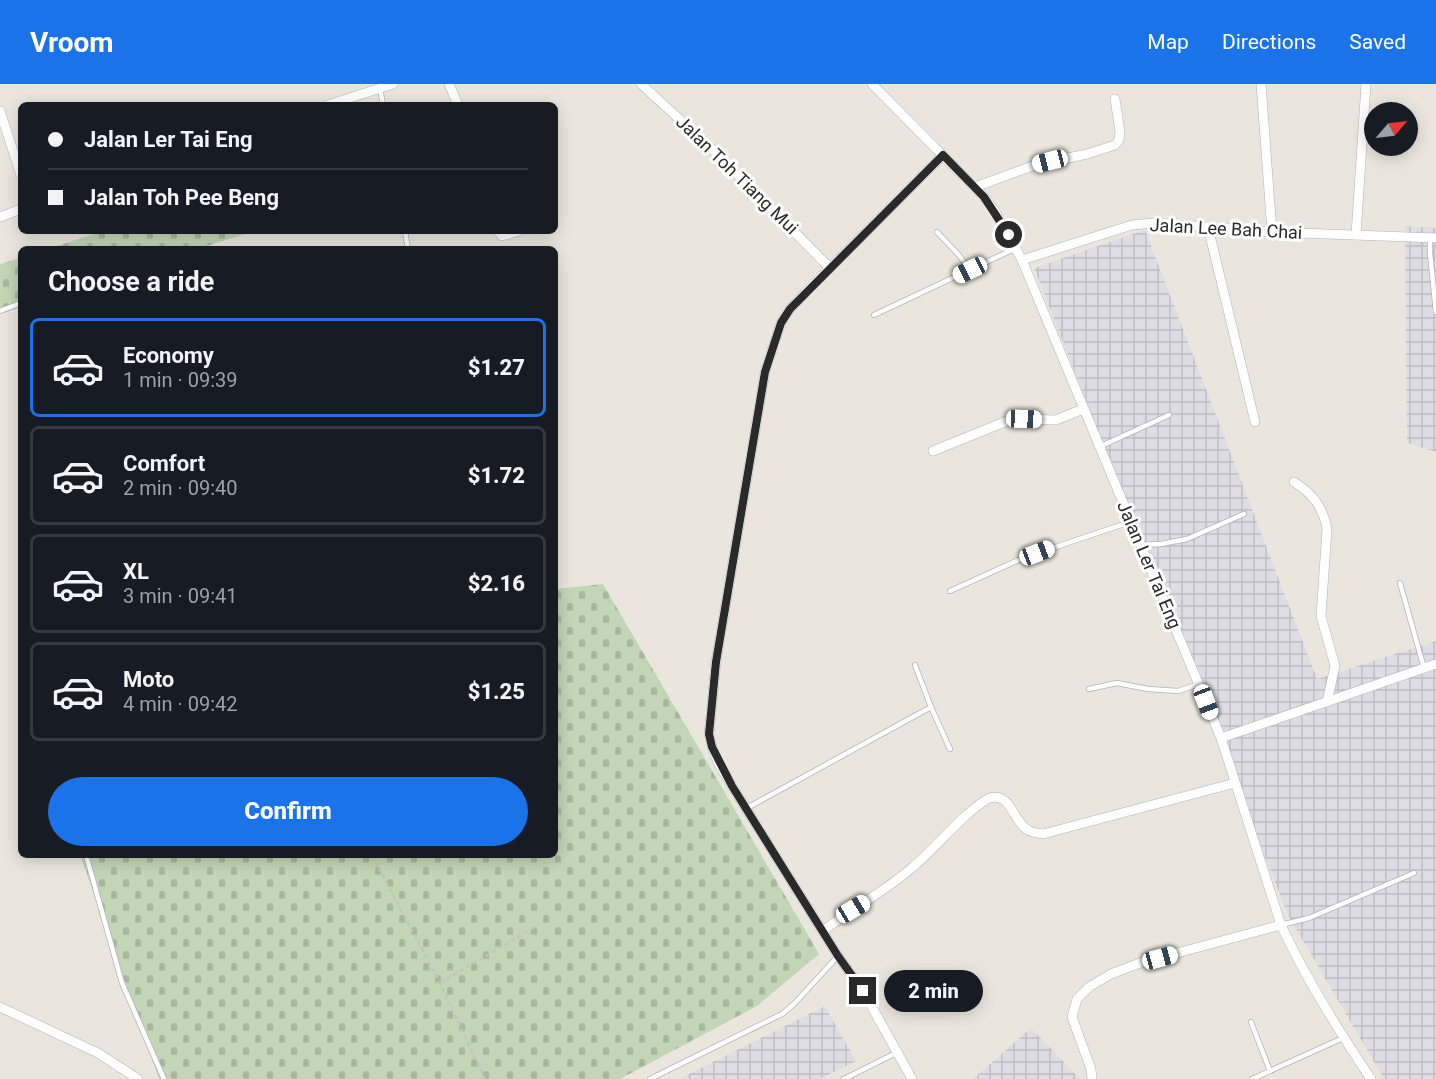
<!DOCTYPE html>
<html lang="en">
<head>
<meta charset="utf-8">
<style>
	body { margin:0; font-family:Roboto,sans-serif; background:#242831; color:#f1f3f6; height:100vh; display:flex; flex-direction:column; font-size:22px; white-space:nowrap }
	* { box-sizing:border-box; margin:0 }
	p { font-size:20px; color:#9ea1a6 }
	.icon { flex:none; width:33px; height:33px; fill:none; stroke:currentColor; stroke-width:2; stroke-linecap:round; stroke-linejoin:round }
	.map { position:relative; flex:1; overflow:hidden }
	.panel { position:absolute; left:18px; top:162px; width:540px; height:612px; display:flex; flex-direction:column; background:#171b24; border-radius:9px; box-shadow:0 3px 15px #0003 }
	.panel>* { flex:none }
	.banner { position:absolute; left:18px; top:18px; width:540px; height:132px; border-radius:9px; box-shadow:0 3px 15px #0003; display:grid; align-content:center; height:132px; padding:0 30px; background:#171b24 }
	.needle { width:39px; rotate:62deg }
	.fabs { position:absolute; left:1364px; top:18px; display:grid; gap:12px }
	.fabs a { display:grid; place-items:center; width:54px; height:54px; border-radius:50%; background:#171b24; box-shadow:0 3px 15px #0003; font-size:30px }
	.end { position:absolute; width:27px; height:27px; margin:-14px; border:8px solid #2a2a2a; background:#fff; box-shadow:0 0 0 3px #fff }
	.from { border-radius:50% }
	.bubble { position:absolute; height:42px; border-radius:21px; background:#171b24; box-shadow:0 3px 15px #0003; font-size:20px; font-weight:800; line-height:42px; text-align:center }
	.car { position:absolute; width:18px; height:36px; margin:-18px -9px; border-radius:8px; box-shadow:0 0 4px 2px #0007; background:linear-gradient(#fff 24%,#345 0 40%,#fff 0 76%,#345 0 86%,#fff 0) }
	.banner b { display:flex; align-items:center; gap:21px; height:57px; font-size:22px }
	.banner b+b { border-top:2px solid #363941 }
	.banner i { width:15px; height:15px; background:#f1f3f6 }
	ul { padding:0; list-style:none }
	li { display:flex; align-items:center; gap:18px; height:99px; margin:0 12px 9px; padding:0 18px; border:3px solid #363941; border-radius:9px }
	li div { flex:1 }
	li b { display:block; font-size:22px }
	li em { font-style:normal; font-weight:800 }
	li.active { border-color:#1a73e8 }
	li>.icon { width:54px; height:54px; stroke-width:1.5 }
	h2 { padding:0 30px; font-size:27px; line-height:72px }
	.button { display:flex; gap:12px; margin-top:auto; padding:12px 30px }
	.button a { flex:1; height:69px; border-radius:36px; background:#1a73e8; color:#fff; font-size:24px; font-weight:800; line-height:69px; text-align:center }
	header { display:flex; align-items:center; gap:36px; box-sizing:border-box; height:84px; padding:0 30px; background:#1a73e8; color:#fff }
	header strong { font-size:28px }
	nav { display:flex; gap:33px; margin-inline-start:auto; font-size:21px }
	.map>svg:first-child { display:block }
	.industrial { fill:url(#industrial-grid) }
	.cemetery { fill:url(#cemetery-stones) }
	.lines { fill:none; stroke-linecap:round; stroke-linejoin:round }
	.service-casing { stroke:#b0b2bd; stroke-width:6 }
	.minor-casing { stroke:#b0b2bd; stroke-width:10 }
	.path { stroke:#c3c3c3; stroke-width:2; stroke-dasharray:4.5 3; stroke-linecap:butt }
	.service { stroke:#fff; stroke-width:4.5 }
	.minor { stroke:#fff; stroke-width:9 }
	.route { stroke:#2a2a2a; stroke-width:8 }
	.labels { text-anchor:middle; stroke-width:6; stroke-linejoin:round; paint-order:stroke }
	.street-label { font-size:18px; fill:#2a2a2a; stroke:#fff }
</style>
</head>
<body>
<header>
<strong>Vroom</strong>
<nav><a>Map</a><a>Directions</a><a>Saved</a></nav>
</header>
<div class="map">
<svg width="1436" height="995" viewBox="0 0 1436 995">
	<defs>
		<pattern id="industrial-grid" width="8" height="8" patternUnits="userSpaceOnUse" patternTransform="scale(1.5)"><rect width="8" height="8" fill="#dfdde4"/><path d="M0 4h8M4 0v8" fill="none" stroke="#c0bec4"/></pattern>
		<pattern id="cemetery-stones" width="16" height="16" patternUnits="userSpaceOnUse" patternTransform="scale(1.5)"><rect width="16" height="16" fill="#c2d5b5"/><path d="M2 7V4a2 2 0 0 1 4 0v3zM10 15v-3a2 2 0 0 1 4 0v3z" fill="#a7b79c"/></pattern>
	</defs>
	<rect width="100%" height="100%" fill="#ebe6dd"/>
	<!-- industrial -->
	<g class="industrial">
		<polygon points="1405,142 1436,144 1436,368 1407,359"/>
		<polygon points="1145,146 1317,595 1436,557 1436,995 1384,995 1288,831 1034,184"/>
		<polygon points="825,922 856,977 820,995 679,995"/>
		<polygon points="1031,944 1080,995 973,995"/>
	</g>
	<!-- cemetery -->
	<g class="cemetery">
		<polygon points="103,147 254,147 198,165 48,165"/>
		<polygon points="21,174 21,223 0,230 0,180"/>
		<polygon points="603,500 819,870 757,922 620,995 159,995 80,771 555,771 555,505"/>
	</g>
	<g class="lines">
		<defs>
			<g id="service">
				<polyline points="380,4 383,21"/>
				<polyline points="405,147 408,165"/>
				<polyline points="937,148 958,170 970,186"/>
				<polyline points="1430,154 1430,169 1436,228"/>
				<polyline points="0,227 21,219"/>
				<polyline points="874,231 1016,164"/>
				<polyline points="1099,363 1169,331"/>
				<polyline points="1140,461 1161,460 1187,455 1244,430"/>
				<polyline points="1400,499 1424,584"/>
				<polyline points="950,507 1023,474 1130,438"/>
				<polyline points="915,581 931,623"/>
				<polyline points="1089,605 1117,599 1148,605 1178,607 1199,600"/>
				<polyline points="747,724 931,623 950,665"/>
				<polyline points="86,771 122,899 164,995"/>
				<polyline points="1281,841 1309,834 1414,789"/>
				<polyline points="1251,938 1270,987"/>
				<polyline points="650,995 782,930 794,920 838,872"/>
				<polyline points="844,995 898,968"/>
				<polyline points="1252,995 1343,954"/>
			</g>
			<g id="minor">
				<polyline points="449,0 458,21"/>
				<polyline points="641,0 711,64 830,184"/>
				<path d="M872 0 984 113 994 126 1022 176 1221 654 1281 841C1306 895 1338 946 1371 995"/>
				<polyline points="1261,0 1272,148"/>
				<polyline points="328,21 393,0"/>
				<polyline points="0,27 21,91"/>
				<polyline points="975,103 1035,81 1087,70 1115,61 1119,56 1120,48 1115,15"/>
				<polyline points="0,133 21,125"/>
				<polyline points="1208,143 1255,338"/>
				<polyline points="498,147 502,152 519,147"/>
				<polyline points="1356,151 1366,0"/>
				<polyline points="1022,176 1113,147 1132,141 1154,139 1272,148 1436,154"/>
				<polyline points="933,367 1007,337 1025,335 1056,336 1083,325"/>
				<path d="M1294 398C1313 410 1323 423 1327 445L1321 532 1335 582 1327 618"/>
				<polyline points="1221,654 1436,580"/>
				<path d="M824 846C853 824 886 807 914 782 940 760 960 732 989 714 1012 708 1012 737 1028 746 1032 749 1038 749 1043 750L1235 699"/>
				<polyline points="0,923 98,969 138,995"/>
				<polyline points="912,995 863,907 838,872 732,702 719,680 712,663 709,650 716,578 765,288 781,239 790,225 806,208 943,71"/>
				<polyline points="1092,995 1091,985 1072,933 1077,915 1089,903 1111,890 1140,879 1281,841"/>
			</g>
		</defs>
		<!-- service casing -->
		<use href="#service" class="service-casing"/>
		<!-- minor casing -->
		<use href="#minor" class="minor-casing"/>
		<!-- path -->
		<g class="path">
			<polyline points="372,771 440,899 485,995"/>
			<polyline points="440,899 535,843"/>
		</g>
		<!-- service -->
		<use href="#service" class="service"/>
		<!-- minor -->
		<use href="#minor" class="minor"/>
	</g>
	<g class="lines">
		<!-- route -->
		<polyline class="route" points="863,907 838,872 732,702 712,663 709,650 716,578 765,288 781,239 790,225 943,71 984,113 1009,151"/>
	</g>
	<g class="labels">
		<!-- street labels -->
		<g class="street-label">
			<text transform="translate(737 91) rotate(44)" y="6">Jalan Toh Tiang Mui</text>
			<text transform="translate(1226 145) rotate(3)" y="6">Jalan Lee Bah Chai</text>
			<text transform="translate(1149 481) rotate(67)" y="6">Jalan Ler Tai Eng</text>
		</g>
	</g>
</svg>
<div class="fabs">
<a><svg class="needle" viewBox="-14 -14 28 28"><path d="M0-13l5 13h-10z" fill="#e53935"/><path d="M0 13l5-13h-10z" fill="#9ea1a6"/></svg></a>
</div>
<i class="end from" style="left:1009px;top:151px"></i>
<i class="end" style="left:863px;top:907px"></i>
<div class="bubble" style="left:884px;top:886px;width:99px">2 min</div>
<i class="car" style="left:1050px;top:77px;rotate:256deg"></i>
<i class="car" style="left:970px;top:186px;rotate:244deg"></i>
<i class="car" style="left:1024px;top:335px;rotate:92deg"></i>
<i class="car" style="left:1037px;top:469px;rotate:69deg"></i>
<i class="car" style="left:1206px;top:618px;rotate:159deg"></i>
<i class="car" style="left:853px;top:825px;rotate:59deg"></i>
<i class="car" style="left:1160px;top:874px;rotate:75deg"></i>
<div class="banner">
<b><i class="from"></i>Jalan Ler Tai Eng</b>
<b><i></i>Jalan Toh Pee Beng</b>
</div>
<section class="panel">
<h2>Choose a ride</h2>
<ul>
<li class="active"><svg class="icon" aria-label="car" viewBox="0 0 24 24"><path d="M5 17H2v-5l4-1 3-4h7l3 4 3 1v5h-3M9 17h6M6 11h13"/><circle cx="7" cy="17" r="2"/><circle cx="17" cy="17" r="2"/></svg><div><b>Economy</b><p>1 min · 09:39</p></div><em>$1.27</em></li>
<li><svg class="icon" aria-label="car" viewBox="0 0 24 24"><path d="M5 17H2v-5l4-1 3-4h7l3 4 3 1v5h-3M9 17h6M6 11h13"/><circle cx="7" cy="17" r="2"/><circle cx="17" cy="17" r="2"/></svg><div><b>Comfort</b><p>2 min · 09:40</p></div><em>$1.72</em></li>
<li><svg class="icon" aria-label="car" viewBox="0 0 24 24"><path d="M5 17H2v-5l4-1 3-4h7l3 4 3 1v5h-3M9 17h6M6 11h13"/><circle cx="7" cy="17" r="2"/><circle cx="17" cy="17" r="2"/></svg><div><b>XL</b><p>3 min · 09:41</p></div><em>$2.16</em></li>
<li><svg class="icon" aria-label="car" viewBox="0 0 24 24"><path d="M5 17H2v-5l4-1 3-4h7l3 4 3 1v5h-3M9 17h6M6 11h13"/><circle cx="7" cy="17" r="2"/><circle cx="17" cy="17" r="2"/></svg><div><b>Moto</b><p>4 min · 09:42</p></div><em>$1.25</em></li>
</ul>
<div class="button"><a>Confirm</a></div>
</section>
</div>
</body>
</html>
